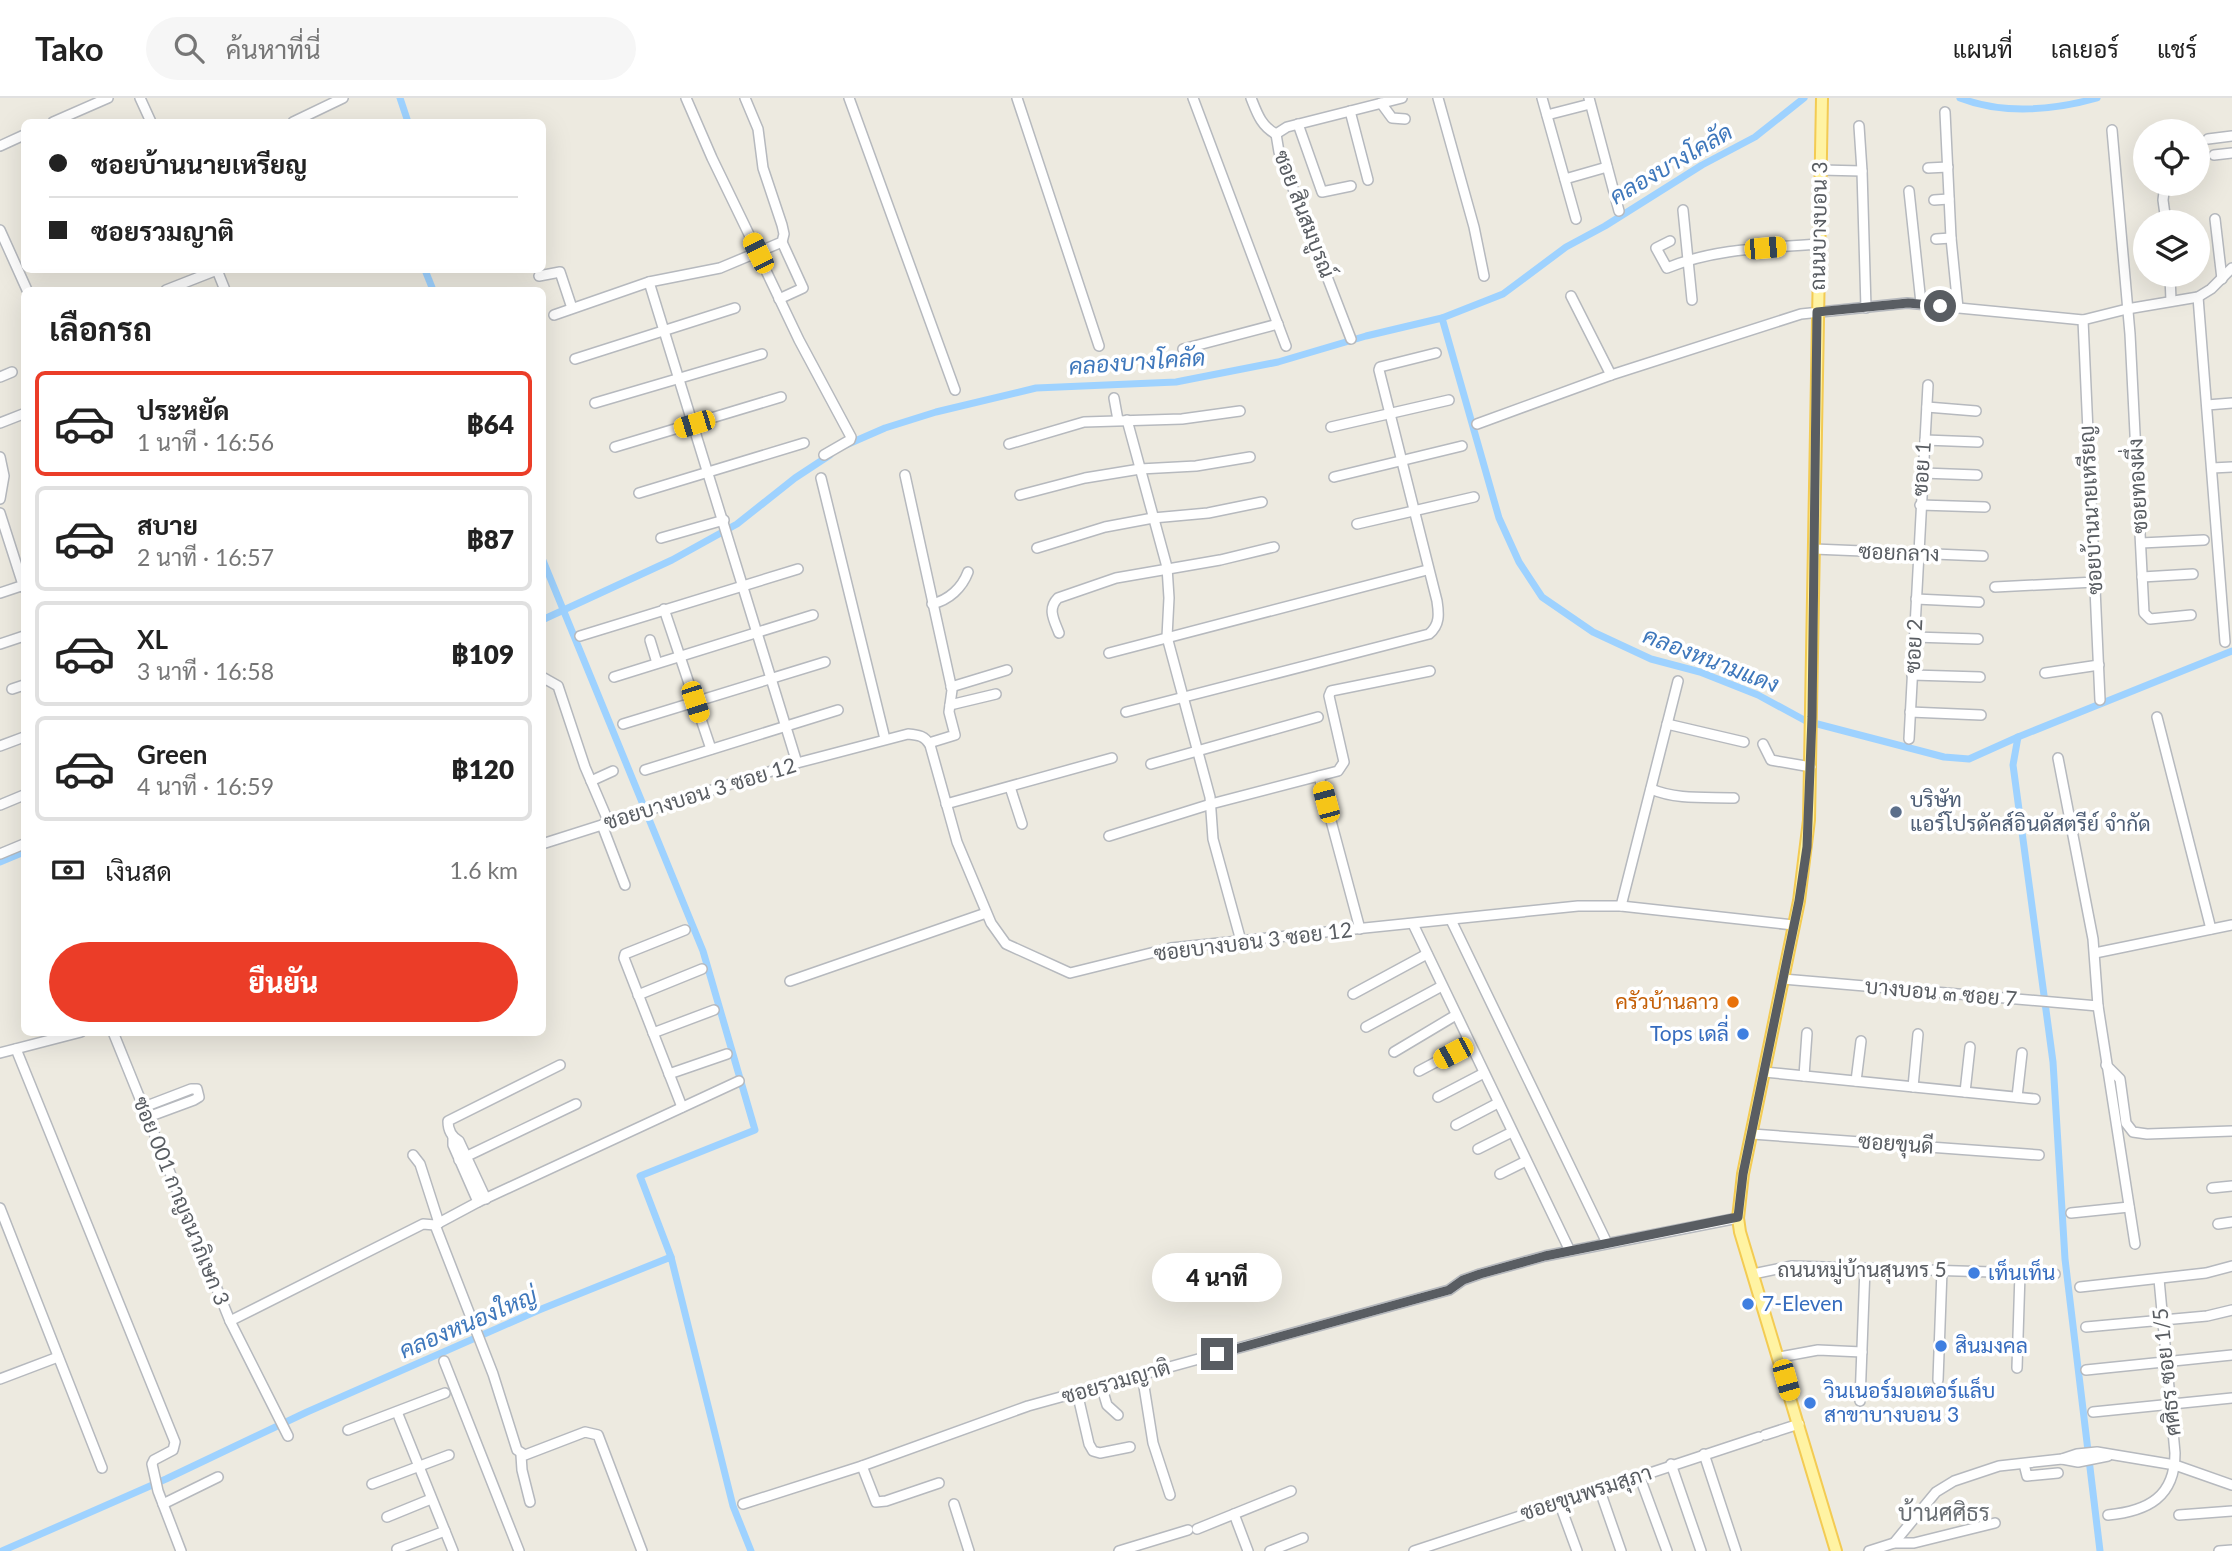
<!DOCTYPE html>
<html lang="th">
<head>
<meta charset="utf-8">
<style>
	body { margin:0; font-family:Lato,Sarabun,sans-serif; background:#f6f6f6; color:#222; height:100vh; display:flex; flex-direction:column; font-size:26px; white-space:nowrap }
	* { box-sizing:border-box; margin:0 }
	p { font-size:23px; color:#767676 }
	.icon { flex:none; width:38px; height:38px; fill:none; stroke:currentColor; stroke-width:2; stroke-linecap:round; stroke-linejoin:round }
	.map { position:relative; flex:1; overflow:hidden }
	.panel { position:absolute; left:21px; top:189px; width:525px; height:749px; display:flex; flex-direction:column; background:#fff; border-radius:10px; box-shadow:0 7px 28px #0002 }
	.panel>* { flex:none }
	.top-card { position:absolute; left:21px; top:21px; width:525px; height:154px; border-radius:10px; box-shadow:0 7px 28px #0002; display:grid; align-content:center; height:154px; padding:0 28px; background:#fff }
	.controls { position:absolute; left:2133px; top:21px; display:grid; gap:14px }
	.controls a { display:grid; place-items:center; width:77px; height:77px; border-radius:50%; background:#fff; box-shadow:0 7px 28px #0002; font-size:35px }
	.end { position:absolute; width:32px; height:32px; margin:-16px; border:9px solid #595d62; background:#fff; box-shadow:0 0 0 4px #fff }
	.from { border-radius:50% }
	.bubble { position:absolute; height:49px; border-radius:24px; background:#fff; box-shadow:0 7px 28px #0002; font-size:23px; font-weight:800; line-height:49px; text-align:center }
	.car { position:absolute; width:21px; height:42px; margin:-21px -10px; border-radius:9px; box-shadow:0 0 5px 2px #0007; background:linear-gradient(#f5c518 24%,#345 0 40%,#f5c518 0 76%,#345 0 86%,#f5c518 0) }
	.top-card b { display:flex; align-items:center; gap:24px; height:66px; font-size:26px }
	.top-card b+b { border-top:2px solid #e0e0e0 }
	.top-card i { width:18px; height:18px; background:#222 }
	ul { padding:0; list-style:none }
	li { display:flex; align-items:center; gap:21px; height:105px; margin:0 14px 10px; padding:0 14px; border:4px solid #e0e0e0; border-radius:10px }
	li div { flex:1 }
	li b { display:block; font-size:26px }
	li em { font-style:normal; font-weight:800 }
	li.current { border-color:#eb3d28 }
	li>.icon { width:63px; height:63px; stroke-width:1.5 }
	h2 { padding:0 28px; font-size:32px; line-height:84px }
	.pay { display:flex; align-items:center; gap:18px; height:77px; padding:0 28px; font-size:26px }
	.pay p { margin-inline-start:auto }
	.action { display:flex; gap:14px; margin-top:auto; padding:14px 28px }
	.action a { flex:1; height:80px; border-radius:42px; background:#eb3d28; color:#fff; font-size:28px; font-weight:800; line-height:80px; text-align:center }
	header { display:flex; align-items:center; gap:42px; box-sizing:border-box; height:98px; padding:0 35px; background:#fff; border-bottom:2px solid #e0e0e0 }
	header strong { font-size:33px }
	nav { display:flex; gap:38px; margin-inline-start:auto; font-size:24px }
	.search { width:490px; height:63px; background:#f6f6f6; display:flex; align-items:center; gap:18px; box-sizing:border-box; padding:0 24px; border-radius:38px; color:#767676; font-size:26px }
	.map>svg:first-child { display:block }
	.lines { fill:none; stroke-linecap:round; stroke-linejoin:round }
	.canal { stroke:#9ed2ff; stroke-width:7 }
	.minor-casing { stroke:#b6b9be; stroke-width:12 }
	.major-casing { stroke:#f3cb53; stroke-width:14 }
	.minor { stroke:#fff; stroke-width:9 }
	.major { stroke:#fff3a3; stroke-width:10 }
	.route { stroke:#595d62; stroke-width:9 }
	.service-dot { fill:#5c6f8a; stroke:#fff; stroke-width:2.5 }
	.food-dot { fill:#e8710a; stroke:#fff; stroke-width:2.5 }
	.shop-dot { fill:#3f7fe0; stroke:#fff; stroke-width:2.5 }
	.labels { text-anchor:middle; stroke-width:7; stroke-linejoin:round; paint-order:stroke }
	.street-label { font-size:21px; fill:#595d62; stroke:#fff }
	.service-label { font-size:21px; fill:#4e5e75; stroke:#fff; text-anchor:start }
	.food-label { font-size:21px; fill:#c56008; stroke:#fff; text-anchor:end }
	.shop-label { font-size:21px; fill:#366cbe; stroke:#fff; text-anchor:start }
	.water-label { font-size:23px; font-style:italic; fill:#3e77bb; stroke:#fff }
	.neighbourhood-label { font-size:23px; fill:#6a6f74; stroke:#fff }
</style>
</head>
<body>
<header>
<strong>Tako</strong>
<div class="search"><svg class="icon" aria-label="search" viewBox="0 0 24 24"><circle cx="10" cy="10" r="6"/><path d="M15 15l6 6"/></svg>ค้นหาที่นี่</div>
<nav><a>แผนที่</a><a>เลเยอร์</a><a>แชร์</a></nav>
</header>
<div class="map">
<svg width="2232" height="1453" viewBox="0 0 2232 1453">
	<rect width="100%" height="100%" fill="#edeae0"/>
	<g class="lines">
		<!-- canal -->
		<g class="canal">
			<polyline points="400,0 408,24"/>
			<path d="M1960 0C2003 17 2055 12 2097 0"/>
			<polyline points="425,172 433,192"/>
			<polyline points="1442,220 1499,420 1519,464 1542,499 1593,534 1651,561 1700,574 1758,597 1806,623 1944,659 1969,661 2018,639 2232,553"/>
			<polyline points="846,347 885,330 936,314 1036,290 1176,284 1278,264 1366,238 1442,220 1503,196 1566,149 1605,128 1702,67 1755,39 1804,0"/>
			<polyline points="542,460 703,853 755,1032 640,1078 671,1159"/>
			<polyline points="542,522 672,462 737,426 795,380 830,357"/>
			<polyline points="2018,639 2013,667 2053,964 2065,1161 2100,1453"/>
			<polyline points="0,764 24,754"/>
			<polyline points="2,1453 166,1381 307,1314 539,1212 671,1159 733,1408 751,1453"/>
		</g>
		<defs>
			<g id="minor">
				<polyline points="140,0 151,24"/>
				<polyline points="686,0 712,60 758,155"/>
				<polyline points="849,0 955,292"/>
				<polyline points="1017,0 1099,248"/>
				<polyline points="1193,0 1286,248"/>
				<path d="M1251 0C1257 15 1261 28 1276 36"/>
				<polyline points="1438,0 1474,129 1484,178"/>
				<polyline points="1542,0 1576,121"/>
				<polyline points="1589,0 1619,113"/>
				<polyline points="1381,5 1392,20 1405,21"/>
				<polyline points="1350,13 1368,82"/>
				<polyline points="1945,14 1951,140 1958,210"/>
				<polyline points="1547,17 1590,6"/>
				<polyline points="53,24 108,0"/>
				<polyline points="293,24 343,0"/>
				<polyline points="1298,26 1322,94 1351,88"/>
				<polyline points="1859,28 1862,73 1866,210"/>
				<polyline points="2112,32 2130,236 2144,515 2150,521 2191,517"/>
				<polyline points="2208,41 2232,38"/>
				<polyline points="0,48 24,37"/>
				<polyline points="2214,57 2232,55"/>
				<polyline points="1928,70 1948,69"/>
				<polyline points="1821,72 1862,73"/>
				<polyline points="1565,81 1607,69"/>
				<polyline points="2165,86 2163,102 2166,124"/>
				<polyline points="1909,93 1921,205"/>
				<polyline points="1934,102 1949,101"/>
				<polyline points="1683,112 1692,202"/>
				<polyline points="2215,121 2222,181"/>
				<polyline points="0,132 27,192"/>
				<polyline points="1936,141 1951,140"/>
				<path d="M1670 143 1656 150 1667 170C1715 150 1768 150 1819 146"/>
				<polyline points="758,156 799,242 851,339 850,342 824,357"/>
				<polyline points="2170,177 2171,203"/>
				<polyline points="539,178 560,174 572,210"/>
				<polyline points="649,184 797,665"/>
				<polyline points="166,192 217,172 225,192"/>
				<polyline points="1571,198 1611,277"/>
				<polyline points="2198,199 2225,544"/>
				<polyline points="779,201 803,190 782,144"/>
				<polyline points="554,217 649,184 720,170 782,144 784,136 782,127 763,70 758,31 745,0"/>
				<polyline points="2083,222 2100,602"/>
				<polyline points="1351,241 1279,54 1276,36 1287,29 1402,0"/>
				<polyline points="1183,251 1278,226"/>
				<polyline points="575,261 735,210"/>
				<polyline points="0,279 12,274"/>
				<polyline points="1114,300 1118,322"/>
				<polyline points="595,305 762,256"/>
				<polyline points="2207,307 2232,305"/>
				<polyline points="1927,309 1976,313"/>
				<polyline points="1127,322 1167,469 1169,500 1167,539 1210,699 1213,741 1241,843"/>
				<polyline points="0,325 23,316"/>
				<polyline points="1477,326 1611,277 1801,216 1907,205 2083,222 2127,211 2198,199 2211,191 2232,170"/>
				<polyline points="1331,329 1449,302"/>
				<polyline points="1925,342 1978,344"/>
				<polyline points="1009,346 1084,324 1182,321 1240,313"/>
				<polyline points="615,349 781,299"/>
				<polyline points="0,359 4,378 0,401"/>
				<polyline points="2212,370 2232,369"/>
				<polyline points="1923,375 1977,377"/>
				<polyline points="905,377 952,592 949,614 955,637 929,645"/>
				<polyline points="1334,379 1462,348"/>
				<polyline points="821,380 885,641"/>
				<polyline points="639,395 804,345"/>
				<polyline points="1020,397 1085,380 1140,371 1196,368 1250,359"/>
				<polyline points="1920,407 1985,409"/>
				<polyline points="0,415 24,490"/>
				<polyline points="1357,426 1474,399"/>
				<polyline points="661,440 724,422"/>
				<polyline points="2141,445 2204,442"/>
				<polyline points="1037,450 1105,429 1153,420 1208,415 1262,404"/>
				<polyline points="1814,451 1983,458"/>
				<polyline points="2142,479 2193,476"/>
				<polyline points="1995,489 2095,484"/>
				<polyline points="0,495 24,487"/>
				<polyline points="1916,501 1979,504"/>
				<path d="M932 506C949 502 962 490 968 474"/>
				<polyline points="664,511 711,651"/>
				<path d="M1059 535C1054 522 1047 511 1058 500L1116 480 1220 462 1274 449"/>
				<polyline points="580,538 798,471"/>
				<polyline points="1914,539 1978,541"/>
				<polyline points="650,542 657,565"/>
				<polyline points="0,546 24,538"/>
				<polyline points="1109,555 1427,472"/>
				<polyline points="2045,575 2099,567"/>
				<polyline points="1912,577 1980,579"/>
				<polyline points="542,579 558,588 585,669 609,725"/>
				<polyline points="614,579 813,517"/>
				<polyline points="951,589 1007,572"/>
				<polyline points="12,591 24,587"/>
				<polyline points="950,607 996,596"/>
				<path d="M1126 614 1429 536C1440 527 1439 516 1437 503L1379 272 1380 269 1436 255"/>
				<polyline points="1910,614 1981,617"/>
				<polyline points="2157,619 2211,831"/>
				<polyline points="623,626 825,564"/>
				<polyline points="1667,626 1744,644"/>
				<polyline points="1909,641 1928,287"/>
				<polyline points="1763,646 1771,662 1811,669"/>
				<polyline points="0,648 24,639"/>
				<polyline points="2058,660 2093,841 2098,908 2135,1146"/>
				<polyline points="1151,666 1318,619"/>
				<polyline points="645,672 838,612"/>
				<polyline points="1319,678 1360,831"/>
				<polyline points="591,683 613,673"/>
				<polyline points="1010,689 1022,726"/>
				<path d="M1651 691C1677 702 1706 699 1734 700"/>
				<polyline points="946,706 1112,660"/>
				<polyline points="0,707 24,697"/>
				<polyline points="602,727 625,787"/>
				<polyline points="1109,738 1211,706 1338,673 1344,664 1329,598 1331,593 1430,573"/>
				<path d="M542 746 797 665 908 636C919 637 925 638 930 647L957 744 991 825 1006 846 1070 875 1171 850 1578 808H1621L1793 827"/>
				<polyline points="0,756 24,746"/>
				<polyline points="1621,808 1678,583"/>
				<polyline points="1451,822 1607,1145"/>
				<polyline points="1413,826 1570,1153"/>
				<polyline points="2095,855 2232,827"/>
				<polyline points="1783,881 2098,908"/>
				<polyline points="790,883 986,815"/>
				<polyline points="1353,896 1427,856"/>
				<polyline points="638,897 702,871"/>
				<polyline points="1366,929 1442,888"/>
				<polyline points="113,934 230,1223 288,1338"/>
				<polyline points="653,935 714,912"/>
				<polyline points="16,951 175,1344 173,1352 154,1362 152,1366 158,1393 181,1453"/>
				<polyline points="1394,954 1456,917"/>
				<polyline points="0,955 81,934"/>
				<polyline points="2106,967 2120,981 2126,1025 2133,1034 2147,1036 2232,1033"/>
				<polyline points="1419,973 1470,946"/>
				<polyline points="1764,974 2035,1001"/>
				<polyline points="669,976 727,956"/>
				<polyline points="1804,978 1807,935"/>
				<polyline points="1856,983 1861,943"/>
				<polyline points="1913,989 1918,936"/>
				<polyline points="1965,994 1970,949"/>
				<polyline points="1438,999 1484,975"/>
				<polyline points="2017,999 2022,955"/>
				<polyline points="144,1009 191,991 197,991 199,999 194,1002 148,1019"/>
				<polyline points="682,1009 624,860 625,856 685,832"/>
				<polyline points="1456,1027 1498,1005"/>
				<polyline points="1752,1036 2039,1057"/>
				<polyline points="453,1039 453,1047 478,1104"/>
				<polyline points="1478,1051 1512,1034"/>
				<polyline points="413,1057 420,1066 439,1125"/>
				<polyline points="459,1062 576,1006"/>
				<polyline points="1500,1076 1526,1063"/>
				<polyline points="2212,1090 2232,1088"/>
				<path d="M486 1101 459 1043C452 1039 448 1033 448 1023L560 967"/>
				<polyline points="0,1110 102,1370"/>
				<polyline points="2071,1115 2129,1109"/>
				<polyline points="2218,1126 2232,1124"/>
				<polyline points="435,1127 493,1276 517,1352 525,1357 585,1334 598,1337 642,1453"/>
				<polyline points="435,1127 478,1104 739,983"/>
				<polyline points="1753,1176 1792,1168 2055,1176"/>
				<polyline points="2080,1189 2206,1175 2232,1168"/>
				<polyline points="230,1223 423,1126 435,1127"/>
				<polyline points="2086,1229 2207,1218 2232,1212"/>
				<polyline points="1780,1259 1818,1252 1862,1254"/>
				<polyline points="444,1263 519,1453"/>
				<polyline points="2017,1270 2020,1175"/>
				<polyline points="2086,1272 2232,1257"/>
				<polyline points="1142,1276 1153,1345 1170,1397"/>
				<polyline points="0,1281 58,1259"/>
				<polyline points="1938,1282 1942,1172"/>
				<polyline points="1101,1287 1107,1307 1118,1317"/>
				<polyline points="1077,1294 1089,1346 1093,1353 1100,1355 1130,1349"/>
				<polyline points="1860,1303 1865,1170"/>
				<polyline points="397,1314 453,1453"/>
				<polyline points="2093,1314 2232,1300"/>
				<polyline points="348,1332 445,1295"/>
				<polyline points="1765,1337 1799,1326"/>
				<polyline points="1704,1356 1736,1453"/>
				<polyline points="521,1357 522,1372 530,1404"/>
				<polyline points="2062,1361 2078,1364 2108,1358"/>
				<polyline points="1671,1366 1701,1453"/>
				<polyline points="2024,1366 2027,1378 2058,1375"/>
				<polyline points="862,1368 876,1404 886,1403 939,1385"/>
				<polyline points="1639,1377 1667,1453"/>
				<polyline points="372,1386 449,1357"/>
				<polyline points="1599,1390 1621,1453"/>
				<polyline points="1559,1404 1577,1453"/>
				<polyline points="163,1406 218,1379"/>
				<polyline points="743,1406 862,1368 1028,1308 1449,1192 1463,1182 1480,1176 1545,1158 1738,1120"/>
				<polyline points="954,1406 969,1453"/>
				<polyline points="1234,1416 1248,1453"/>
				<path d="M2108 1417C2148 1413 2175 1399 2175 1355L2159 1181"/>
				<polyline points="2179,1417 2232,1413"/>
				<polyline points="387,1419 431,1401"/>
				<polyline points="1197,1431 1291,1393"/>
				<polyline points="1894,1445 1936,1394 1954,1383 1999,1368 2062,1361 2077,1356 2097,1354 2175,1367 2232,1387"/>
				<polyline points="397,1451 445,1433"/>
				<polyline points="1119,1453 1188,1432"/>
				<polyline points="1270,1453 1303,1440"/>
				<polyline points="1414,1453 1759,1339"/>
				<polyline points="1869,1453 1894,1445 1914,1445 1995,1425"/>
				<polyline points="2219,1453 2232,1452"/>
			</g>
			<polyline id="major" points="1822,0 1809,722 1799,803 1743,1076 1738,1120 1740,1134 1836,1453"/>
		</defs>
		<!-- minor casing -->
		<use href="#minor" class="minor-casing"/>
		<!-- major casing -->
		<use href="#major" class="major-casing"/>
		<!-- minor -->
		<use href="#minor" class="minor"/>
		<!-- major -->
		<use href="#major" class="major"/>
	</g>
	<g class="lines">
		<!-- route -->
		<polyline class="route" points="1217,1256 1449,1192 1463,1182 1480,1176 1545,1158 1738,1119 1743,1076 1799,803 1807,749 1812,619 1817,214 1908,205 1940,208"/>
	</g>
	<!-- markers -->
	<circle class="service-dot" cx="1896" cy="714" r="7"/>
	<circle class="food-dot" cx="1733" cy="904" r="7"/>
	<g class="shop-dot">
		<circle cx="1743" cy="936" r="7"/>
		<circle cx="1974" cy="1175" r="7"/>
		<circle cx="1748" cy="1206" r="7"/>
		<circle cx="1941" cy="1248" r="7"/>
		<circle cx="1810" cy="1305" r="7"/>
	</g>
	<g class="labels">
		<!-- street labels -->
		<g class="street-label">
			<text transform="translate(1304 116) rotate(69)" y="7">ซอย สินสมบูรณ์</text>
			<text transform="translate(1819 128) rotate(-89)" y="7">ถนนบางบอน 3</text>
			<text transform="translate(1922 371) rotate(-86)" y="7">ซอย 1</text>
			<text transform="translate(2138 388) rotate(-93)" y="7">ซอยทองผึ่ง</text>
			<text transform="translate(2091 412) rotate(-93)" y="7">ซอยบ้านนายเหรียญ</text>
			<text transform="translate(1899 455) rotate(2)" y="7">ซอยกลาง</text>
			<text transform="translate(1914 548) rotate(-87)" y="7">ซอย 2</text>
			<text transform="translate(700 696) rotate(-17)" y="7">ซอยบางบอน 3 ซอย 12</text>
			<text transform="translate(1253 844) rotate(-7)" y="7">ซอยบางบอน 3 ซอย 12</text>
			<text transform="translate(1941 895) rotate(5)" y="7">บางบอน ๓ ซอย 7</text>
			<text transform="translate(1896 1046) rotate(4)" y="7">ซอยขุนดี</text>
			<text transform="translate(181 1103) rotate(68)" y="7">ซอย 001 กาญจนาภิเษก 3</text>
			<text x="1862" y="1179">ถนนหมู่บ้านสุนทร 5</text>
			<text transform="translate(2167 1274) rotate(-96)" y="7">ศศิธร ซอย 1/5</text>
			<text transform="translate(1116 1284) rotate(-16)" y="7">ซอยรวมญาติ</text>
			<text transform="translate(1586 1395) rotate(-18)" y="7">ซอยขุนพรมสุภา</text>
		</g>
		<!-- service labels -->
		<g class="service-label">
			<text x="1910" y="709">บริษัท<tspan x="1910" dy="24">แอร์โปรดัคส์อินดัสตรีย์ จำกัด</tspan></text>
		</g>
		<!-- food labels -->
		<g class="food-label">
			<text x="1719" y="911">ครัวบ้านลาว</text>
		</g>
		<!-- shop labels -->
		<g class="shop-label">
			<text x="1729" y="943" text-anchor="end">Tops เดลี่</text>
			<text x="1988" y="1182">เท็นเท็น</text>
			<text x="1762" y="1213">7-Eleven</text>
			<text x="1955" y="1255">สินมงคล</text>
			<text x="1824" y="1300">วินเนอร์มอเตอร์แล็บ<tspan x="1824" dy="24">สาขาบางบอน 3</tspan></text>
		</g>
		<!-- water labels -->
		<g class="water-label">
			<text transform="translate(1671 66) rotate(-30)" y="8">คลองบางโคลัด</text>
			<text transform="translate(1137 264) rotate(-4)" y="8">คลองบางโคลัด</text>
			<text transform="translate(1711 562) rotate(21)" y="8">คลองหนามแดง</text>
			<text transform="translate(468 1225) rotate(-23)" y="8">คลองหนองใหญ่</text>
		</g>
		<!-- neighbourhood labels -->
		<g class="neighbourhood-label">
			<text x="1944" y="1423">บ้านศศิธร</text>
		</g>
	</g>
</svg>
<div class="controls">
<a><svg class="icon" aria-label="locate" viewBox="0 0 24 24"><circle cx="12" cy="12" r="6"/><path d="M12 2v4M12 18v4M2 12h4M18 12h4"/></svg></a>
<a><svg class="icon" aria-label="layers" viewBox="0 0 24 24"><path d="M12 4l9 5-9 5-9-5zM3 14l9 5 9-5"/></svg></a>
</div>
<i class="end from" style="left:1940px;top:208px"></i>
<i class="end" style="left:1217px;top:1256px"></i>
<div class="bubble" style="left:1152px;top:1155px;width:130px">4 นาที</div>
<i class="car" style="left:1765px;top:150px;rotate:85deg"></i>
<i class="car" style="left:758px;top:155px;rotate:334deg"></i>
<i class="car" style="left:694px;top:326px;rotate:253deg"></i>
<i class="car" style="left:695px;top:604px;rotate:162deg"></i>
<i class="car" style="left:1326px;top:704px;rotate:345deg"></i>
<i class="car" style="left:1453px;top:955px;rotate:242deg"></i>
<i class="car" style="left:1786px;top:1282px;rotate:164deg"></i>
<div class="top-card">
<b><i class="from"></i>ซอยบ้านนายเหรียญ</b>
<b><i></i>ซอยรวมญาติ</b>
</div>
<section class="panel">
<h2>เลือกรถ</h2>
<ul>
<li class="current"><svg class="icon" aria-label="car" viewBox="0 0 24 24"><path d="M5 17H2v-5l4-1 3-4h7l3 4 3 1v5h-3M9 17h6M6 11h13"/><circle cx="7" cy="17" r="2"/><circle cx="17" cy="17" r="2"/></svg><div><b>ประหยัด</b><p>1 นาที · 16:56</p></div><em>฿64</em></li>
<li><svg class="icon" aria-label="car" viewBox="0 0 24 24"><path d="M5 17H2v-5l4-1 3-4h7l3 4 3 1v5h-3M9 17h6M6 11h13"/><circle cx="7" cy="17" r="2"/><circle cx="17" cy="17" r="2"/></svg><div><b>สบาย</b><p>2 นาที · 16:57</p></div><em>฿87</em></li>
<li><svg class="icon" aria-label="car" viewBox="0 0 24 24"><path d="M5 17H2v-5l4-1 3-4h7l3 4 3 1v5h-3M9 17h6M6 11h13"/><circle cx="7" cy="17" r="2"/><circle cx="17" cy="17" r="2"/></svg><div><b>XL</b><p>3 นาที · 16:58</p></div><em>฿109</em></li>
<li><svg class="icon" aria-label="car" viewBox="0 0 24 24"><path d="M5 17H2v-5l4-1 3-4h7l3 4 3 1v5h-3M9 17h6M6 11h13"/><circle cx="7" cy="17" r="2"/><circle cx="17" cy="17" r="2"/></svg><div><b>Green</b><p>4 นาที · 16:59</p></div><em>฿120</em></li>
</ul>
<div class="pay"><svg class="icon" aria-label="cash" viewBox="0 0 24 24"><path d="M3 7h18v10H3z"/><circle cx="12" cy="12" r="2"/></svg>เงินสด<p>1.6 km</p></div>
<div class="action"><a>ยืนยัน</a></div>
</section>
</div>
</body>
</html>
